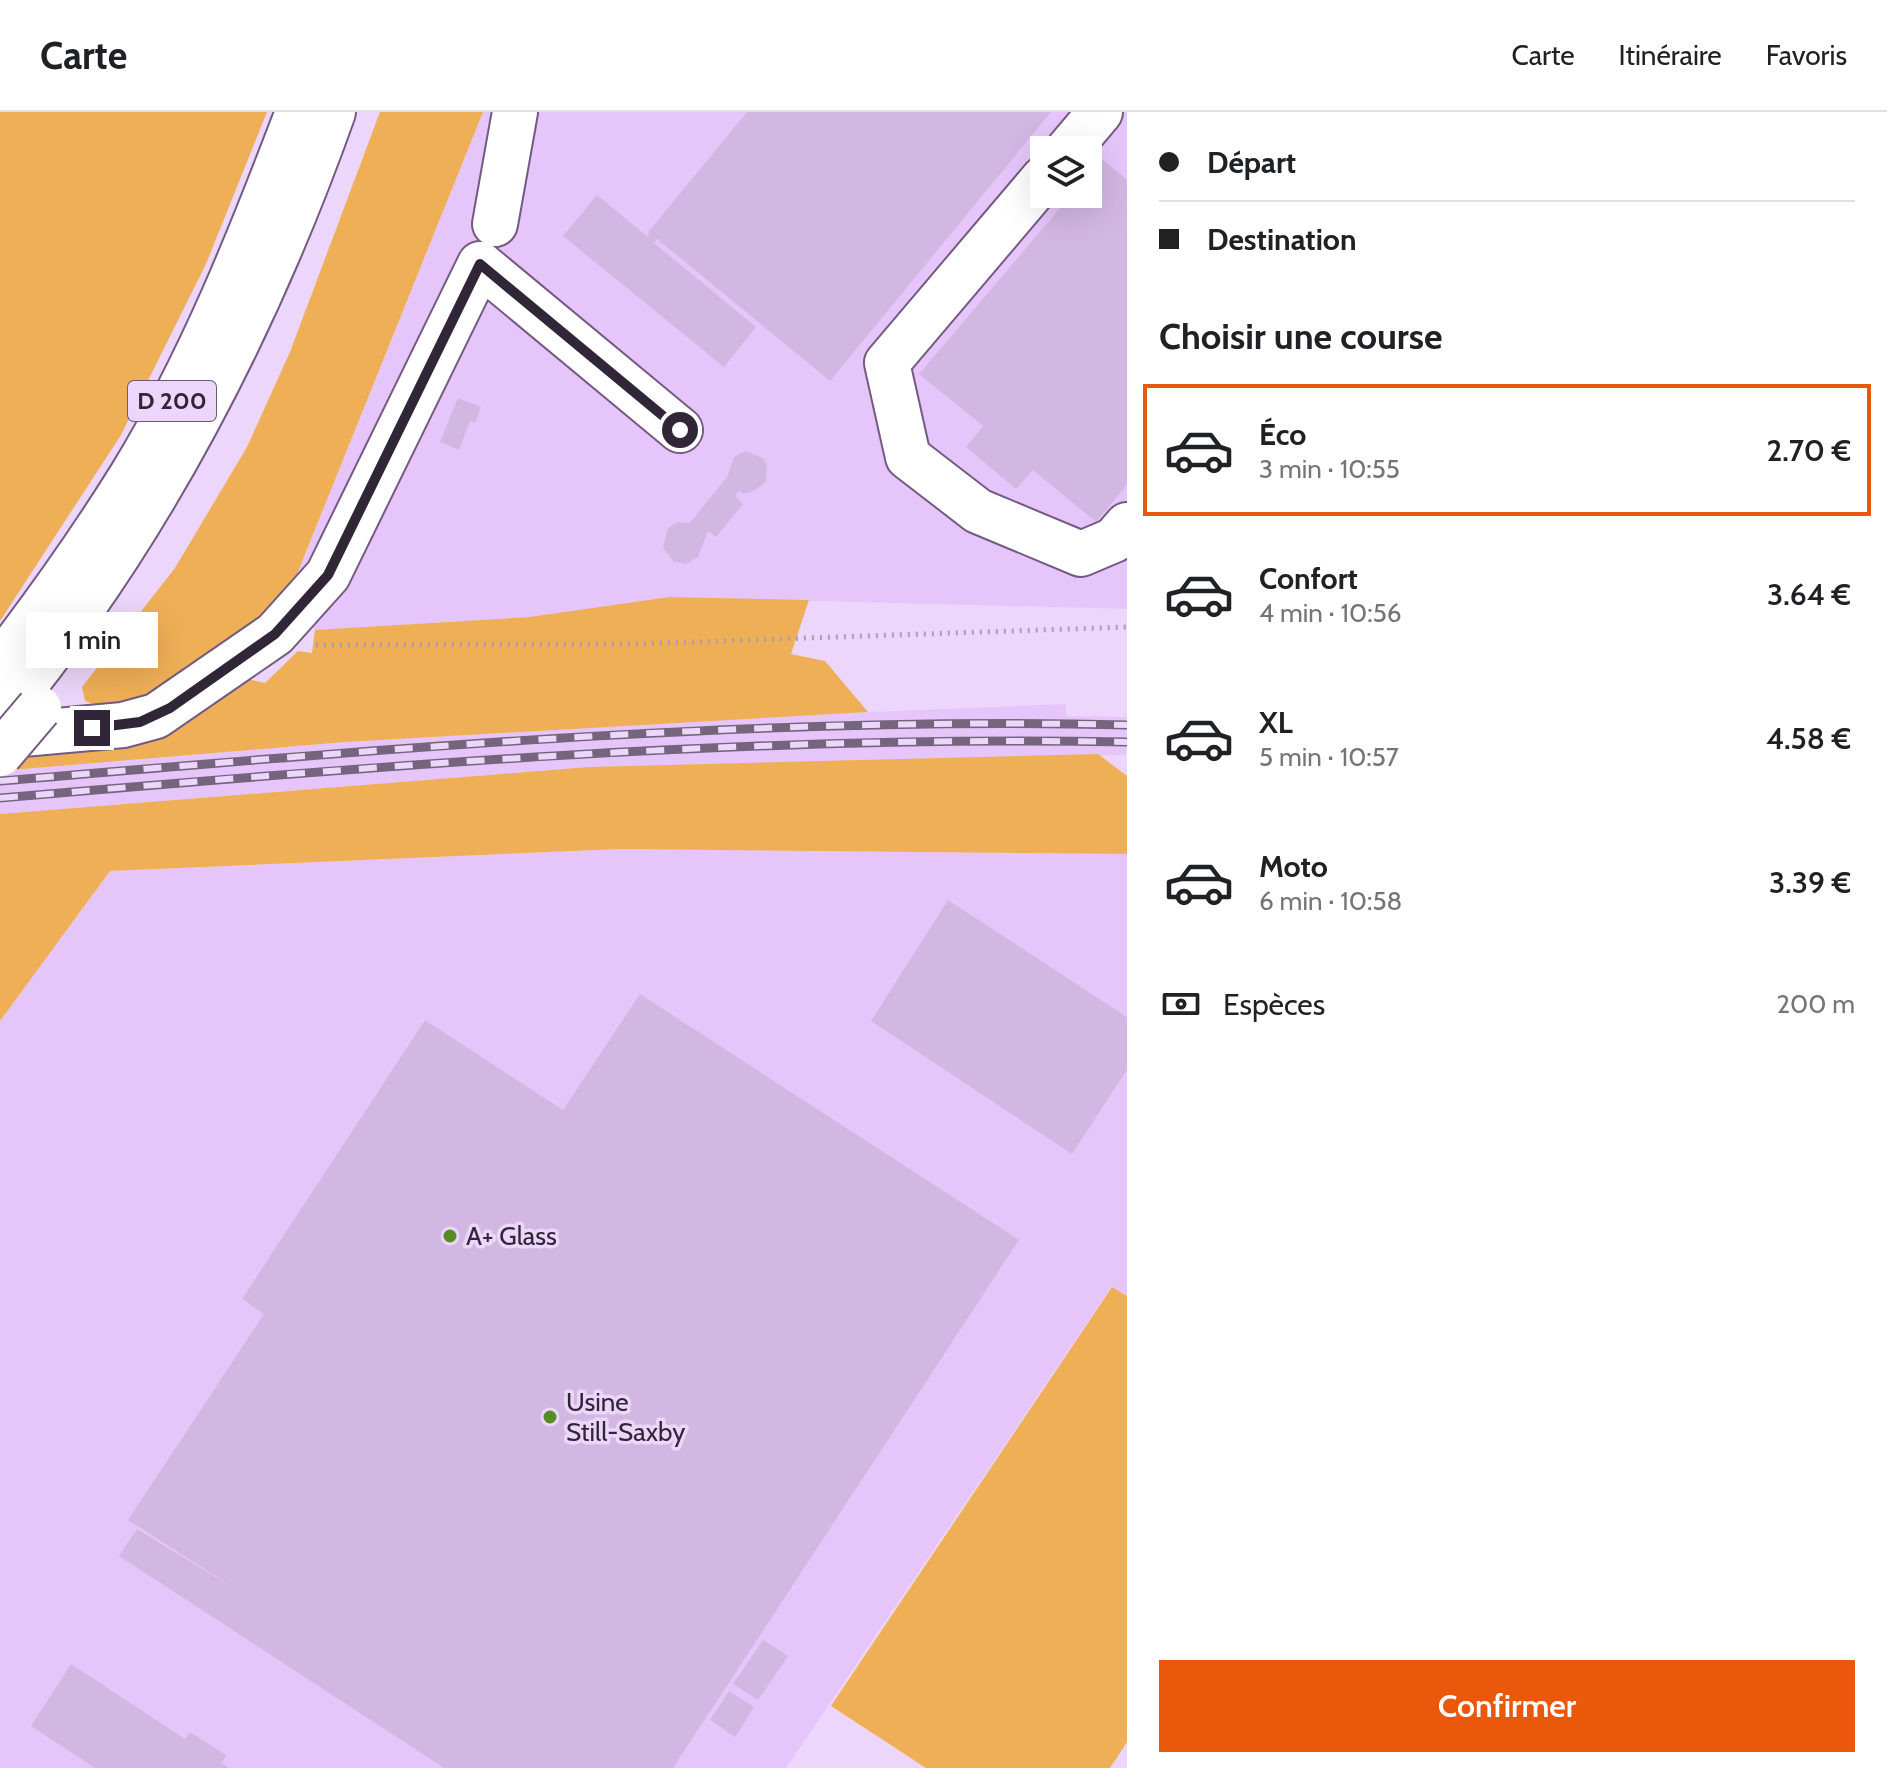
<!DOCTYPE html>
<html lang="fr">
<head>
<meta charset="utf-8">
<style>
	body { margin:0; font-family:Cabin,sans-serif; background:#f2f2f2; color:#202124; height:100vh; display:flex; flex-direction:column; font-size:30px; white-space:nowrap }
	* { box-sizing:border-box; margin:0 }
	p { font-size:26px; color:#757577 }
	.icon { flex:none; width:44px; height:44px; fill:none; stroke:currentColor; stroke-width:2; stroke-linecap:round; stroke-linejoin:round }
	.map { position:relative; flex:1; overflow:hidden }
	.sheet { display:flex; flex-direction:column; background:#fff; width:760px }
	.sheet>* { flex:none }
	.top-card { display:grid; align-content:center; height:176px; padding:0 32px; background:#fff }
	.fabs { position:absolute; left:1030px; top:24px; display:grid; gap:16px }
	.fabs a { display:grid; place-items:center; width:72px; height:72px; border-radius:0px; background:#fff; box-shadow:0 8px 32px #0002; font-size:40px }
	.end { position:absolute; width:36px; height:36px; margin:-18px; border:10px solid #312637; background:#fff; box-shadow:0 0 0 4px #fff }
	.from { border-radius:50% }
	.bubble { position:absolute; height:56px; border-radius:0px; background:#fff; box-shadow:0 8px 32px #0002; font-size:26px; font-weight:600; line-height:56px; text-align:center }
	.top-card b { display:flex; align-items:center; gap:28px; height:76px; font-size:30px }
	.top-card b+b { border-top:2px solid #e0e0e0 }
	.top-card i { width:20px; height:20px; background:#202124 }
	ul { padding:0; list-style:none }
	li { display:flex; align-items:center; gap:24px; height:132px; margin:0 16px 12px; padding:0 16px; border:4px solid transparent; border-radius:0px }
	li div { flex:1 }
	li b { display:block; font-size:30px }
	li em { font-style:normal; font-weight:600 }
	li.active { border-color:#ea580c }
	li>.icon { width:72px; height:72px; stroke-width:1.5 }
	h2 { padding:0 32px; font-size:36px; line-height:96px }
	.pay { display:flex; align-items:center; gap:20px; height:88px; padding:0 32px; font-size:30px }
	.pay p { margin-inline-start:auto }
	.primary-button { display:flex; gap:16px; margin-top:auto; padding:16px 32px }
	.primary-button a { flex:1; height:92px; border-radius:0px; background:#ea580c; color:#fff; font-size:32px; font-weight:600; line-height:92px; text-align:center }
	header { display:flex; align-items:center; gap:48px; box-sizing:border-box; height:112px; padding:0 40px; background:#fff; border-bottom:2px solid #e0e0e0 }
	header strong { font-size:38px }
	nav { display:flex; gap:44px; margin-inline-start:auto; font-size:28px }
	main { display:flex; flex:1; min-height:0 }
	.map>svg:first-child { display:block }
	.built { fill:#e6c6fa; fill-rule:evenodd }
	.green { fill:#efaf56 }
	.building { fill:#d3b7e3 }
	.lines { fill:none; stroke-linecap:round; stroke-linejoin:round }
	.minor-casing { stroke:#735a82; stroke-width:48 }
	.major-casing { stroke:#735a82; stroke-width:48 }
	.path { stroke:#ae9bb9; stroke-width:5; stroke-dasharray:2 6; stroke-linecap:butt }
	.minor { stroke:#fff; stroke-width:44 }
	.major { stroke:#fff; stroke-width:44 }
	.rail-casing { stroke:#74657d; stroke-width:9 }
	.rail { stroke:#edd6fb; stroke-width:6; stroke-dasharray:18; stroke-linecap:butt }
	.major-bridge-casing { stroke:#735a82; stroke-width:48; stroke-linecap:butt }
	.major-bridge { stroke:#fff; stroke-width:44 }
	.route { stroke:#312637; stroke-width:10 }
	.poi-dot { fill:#578b23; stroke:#edd6fb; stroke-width:3 }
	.labels { text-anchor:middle; stroke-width:7; stroke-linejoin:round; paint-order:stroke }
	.shield { fill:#edd6fb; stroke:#695b72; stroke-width:2 }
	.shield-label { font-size:24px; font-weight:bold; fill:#312637 }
	.poi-label { font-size:26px; fill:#312637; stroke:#edd6fb; text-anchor:start }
</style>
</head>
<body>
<header>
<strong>Carte</strong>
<nav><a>Carte</a><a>Itinéraire</a><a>Favoris</a></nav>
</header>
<main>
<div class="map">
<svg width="1127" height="1656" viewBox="0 0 1127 1656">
	<rect width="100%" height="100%" fill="#edd6fb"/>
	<!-- built -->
	<g class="built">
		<path d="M483 0H1127V497L669 485 529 505 315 518 287 487ZM1044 38H1088V82H1044Z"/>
		<polygon points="1066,592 1066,604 1127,605 1126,643 588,655 0,702 0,659 345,630 698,607"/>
		<polygon points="620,737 1127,742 1127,1184 1111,1175 786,1656 0,1656 0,909 110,759"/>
	</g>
	<!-- green -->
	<g class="green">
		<polygon points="0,0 267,0 206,152 121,323 0,509"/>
		<polygon points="380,0 483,0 287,487 267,498 146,596 110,598 85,589 82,575 175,456 247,335 290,240"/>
		<polygon points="669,485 809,488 791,542 825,549 868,600 345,630 11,658 32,636 243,566 265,571 298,539 312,541 315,518 529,505"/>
		<polygon points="1098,642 1127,664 1127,742 620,737 110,759 0,909 0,702 588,655"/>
		<polygon points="1112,1175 1127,1184 1127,1630 1110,1656 926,1656 831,1594"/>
	</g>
	<!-- building -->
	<g class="building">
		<polygon points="747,0 1051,0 830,269 657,127 654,131 756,215 724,255 563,124 597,83 648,125 649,119"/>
		<polygon points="1102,47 1127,68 1127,373 1096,410 1033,358 1016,377 966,335 983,314 919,262 1072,82 1088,82 1088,63"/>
		<polygon points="458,286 481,295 475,311 470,309 459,338 440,330"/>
		<polygon points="746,339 763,346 767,353 766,370 752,380 743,382 739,379 735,384 743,392 716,425 708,419 698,445 686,452 674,450 663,436 668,416 677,410 690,411 727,365 734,345"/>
		<polygon points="948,788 1127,905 1127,958 1072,1042 871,909"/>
		<polygon points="640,882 1019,1128 673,1656 444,1656 119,1444 137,1417 245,1483 128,1408 264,1202 242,1187 425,908 563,998"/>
		<polygon points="763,1528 788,1544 758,1588 733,1572"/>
		<polygon points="71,1552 185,1627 190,1620 226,1643 222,1651 229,1656 95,1656 31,1614"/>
		<polygon points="729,1579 754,1595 735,1625 710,1608"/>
	</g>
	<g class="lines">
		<defs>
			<g id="minor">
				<polyline points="1068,38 1100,0"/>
				<polyline points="1044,66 887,251 908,345 978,399 1081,442 1114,428 1127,413"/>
				<polyline points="495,112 515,0"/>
				<polyline points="0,624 123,613 156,604 275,522 328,463 480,152 680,318"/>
			</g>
			<g id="major">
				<path d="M0 552C47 491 91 429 132 363 201 250 251 124 298 0"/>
				<path d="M0 604C149 424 255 219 333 0"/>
			</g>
		</defs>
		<!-- minor casing -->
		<use href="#minor" class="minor-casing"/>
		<!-- major casing -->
		<use href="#major" class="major-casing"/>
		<!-- path -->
		<polyline class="path" points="316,533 633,532 1127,515"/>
		<!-- minor -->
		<use href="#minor" class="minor"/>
		<!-- major -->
		<use href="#major" class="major"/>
		<defs>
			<g id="rail">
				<path d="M0 669C375 638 750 604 1127 613"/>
				<path d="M0 686C375 654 750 623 1127 630"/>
			</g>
		</defs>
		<!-- rail casing -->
		<use href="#rail" class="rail-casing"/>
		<!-- rail -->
		<use href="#rail" class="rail"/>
		<defs>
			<polyline id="major-bridge" points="0,642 39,596"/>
		</defs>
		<!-- major-bridge casing -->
		<use href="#major-bridge" class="major-bridge-casing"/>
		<!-- major-bridge -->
		<use href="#major-bridge" class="major-bridge"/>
	</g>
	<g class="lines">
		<!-- route -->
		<polyline class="route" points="92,616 140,610 170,596 275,522 328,463 480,152 680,318"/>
	</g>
	<!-- markers -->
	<g class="poi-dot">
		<circle cx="450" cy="1124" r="8"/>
		<circle cx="550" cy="1305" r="8"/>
	</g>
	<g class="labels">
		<!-- shield labels -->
		<rect class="shield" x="128" y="269" width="88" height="40" rx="6"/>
		<g class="shield-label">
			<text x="172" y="297">D 200</text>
		</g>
		<!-- poi labels -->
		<g class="poi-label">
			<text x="466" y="1133">A+ Glass</text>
			<text x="566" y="1299">Usine<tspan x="566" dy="30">Still-Saxby</tspan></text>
		</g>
	</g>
</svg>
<div class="fabs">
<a><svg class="icon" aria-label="layers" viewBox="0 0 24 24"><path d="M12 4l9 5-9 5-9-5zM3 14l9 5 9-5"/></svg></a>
</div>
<i class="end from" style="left:680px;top:318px"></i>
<i class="end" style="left:92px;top:616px"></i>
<div class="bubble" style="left:26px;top:500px;width:132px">1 min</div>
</div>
<section class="sheet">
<div class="top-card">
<b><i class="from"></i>Départ</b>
<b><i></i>Destination</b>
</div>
<h2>Choisir une course</h2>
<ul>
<li class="active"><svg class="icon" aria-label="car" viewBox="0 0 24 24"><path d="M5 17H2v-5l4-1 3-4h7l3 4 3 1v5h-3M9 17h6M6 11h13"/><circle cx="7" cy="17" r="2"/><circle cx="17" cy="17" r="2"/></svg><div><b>Éco</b><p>3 min · 10:55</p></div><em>2.70 €</em></li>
<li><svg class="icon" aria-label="car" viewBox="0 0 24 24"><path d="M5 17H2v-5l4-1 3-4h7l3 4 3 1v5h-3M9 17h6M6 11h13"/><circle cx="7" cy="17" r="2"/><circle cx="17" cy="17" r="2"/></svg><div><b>Confort</b><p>4 min · 10:56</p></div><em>3.64 €</em></li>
<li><svg class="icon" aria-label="car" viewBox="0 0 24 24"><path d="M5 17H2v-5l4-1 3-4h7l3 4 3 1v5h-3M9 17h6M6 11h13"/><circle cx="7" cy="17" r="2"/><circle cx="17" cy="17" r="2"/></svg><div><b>XL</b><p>5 min · 10:57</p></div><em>4.58 €</em></li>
<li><svg class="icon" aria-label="car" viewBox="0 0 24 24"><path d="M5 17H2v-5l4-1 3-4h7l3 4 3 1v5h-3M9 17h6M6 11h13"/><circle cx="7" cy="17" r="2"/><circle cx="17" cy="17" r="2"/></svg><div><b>Moto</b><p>6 min · 10:58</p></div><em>3.39 €</em></li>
</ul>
<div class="pay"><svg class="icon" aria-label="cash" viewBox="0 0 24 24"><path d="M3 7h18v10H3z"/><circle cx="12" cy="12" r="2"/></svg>Espèces<p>200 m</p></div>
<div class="primary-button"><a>Confirmer</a></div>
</section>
</main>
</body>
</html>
